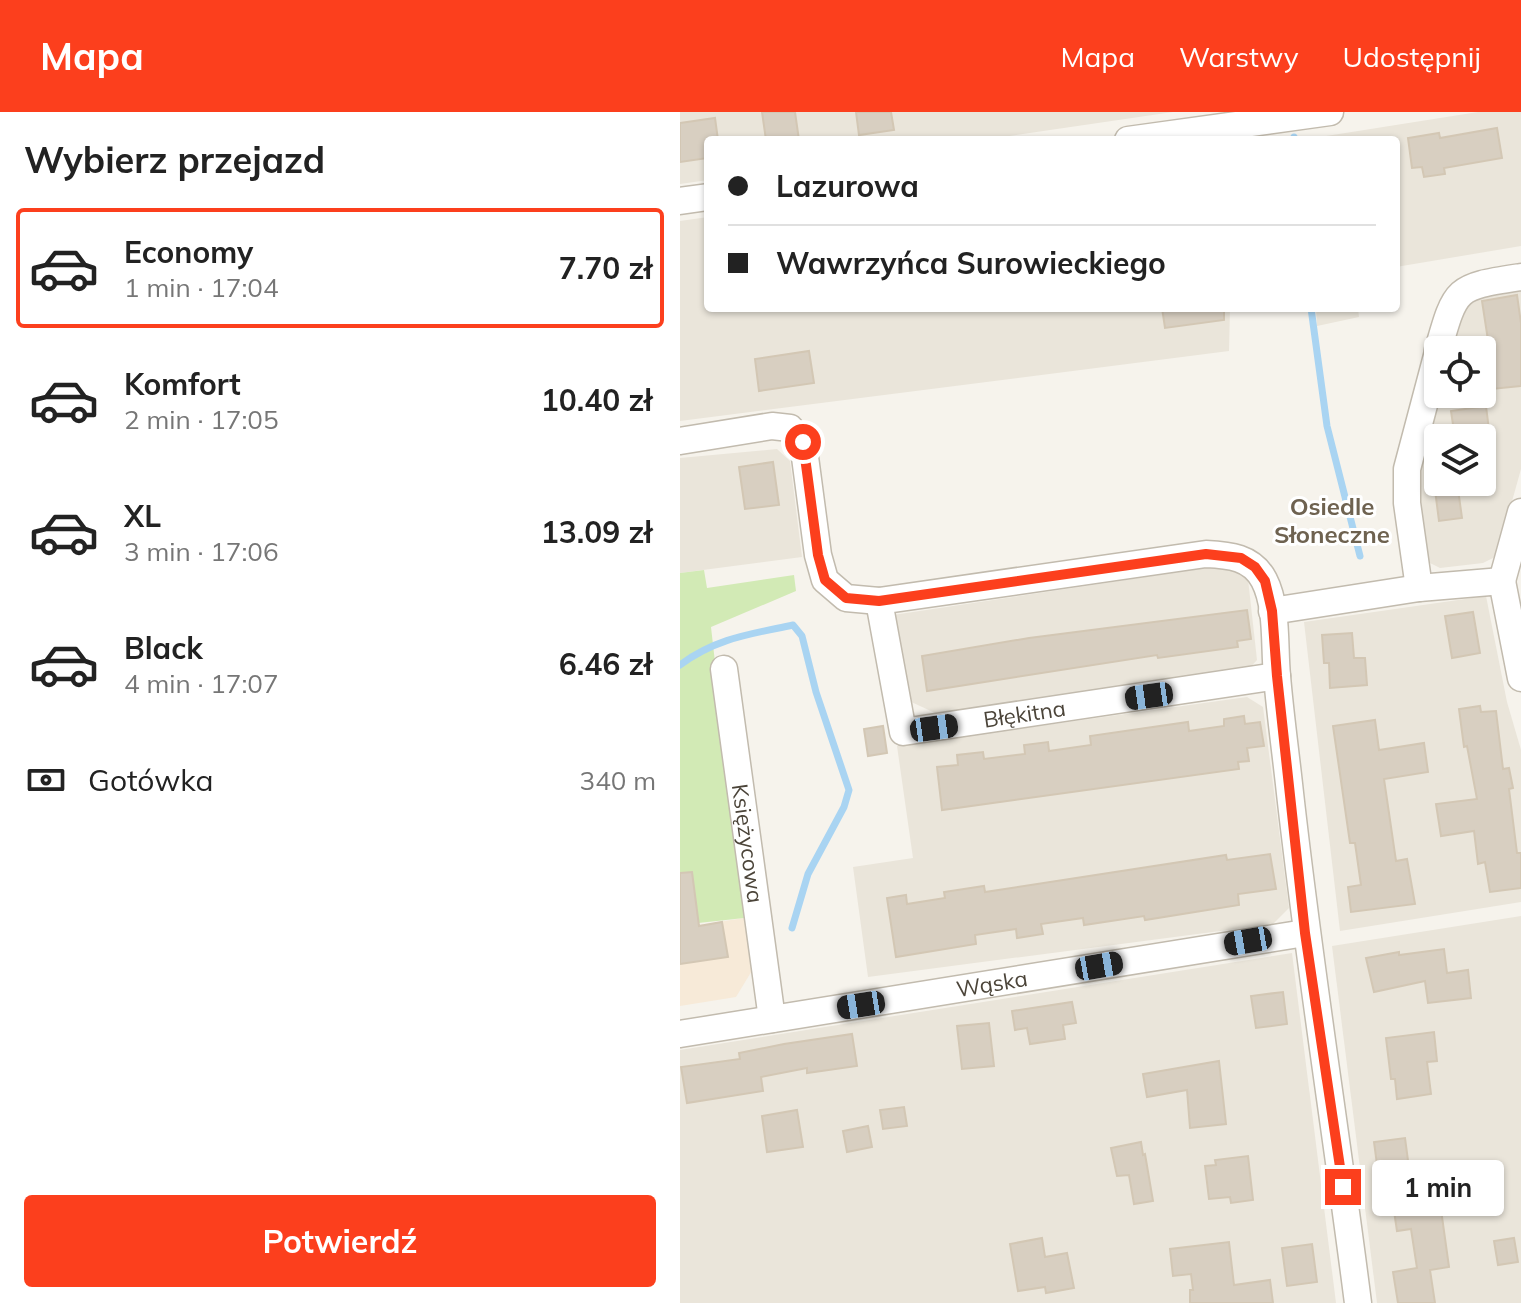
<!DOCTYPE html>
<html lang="pl">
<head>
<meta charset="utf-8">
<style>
	body { margin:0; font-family:Mulish,sans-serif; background:#f2f2f2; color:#222; height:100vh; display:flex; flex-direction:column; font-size:30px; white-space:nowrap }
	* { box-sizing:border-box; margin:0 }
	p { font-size:26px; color:#767676 }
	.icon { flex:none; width:44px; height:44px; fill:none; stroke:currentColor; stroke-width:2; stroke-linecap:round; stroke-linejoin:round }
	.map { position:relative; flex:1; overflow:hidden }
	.details { display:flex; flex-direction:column; background:#fff; width:680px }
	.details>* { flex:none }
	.banner { position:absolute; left:24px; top:24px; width:696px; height:176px; border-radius:8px; box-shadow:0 2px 6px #0004; display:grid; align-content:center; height:176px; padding:0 24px; background:#fff }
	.controls { position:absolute; left:744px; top:224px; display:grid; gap:16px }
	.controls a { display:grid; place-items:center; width:72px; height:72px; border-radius:8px; background:#fff; box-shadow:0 2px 6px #0004; font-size:40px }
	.end { position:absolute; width:36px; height:36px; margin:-18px; border:10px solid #fc3f1d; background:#fff; box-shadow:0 0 0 4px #fff }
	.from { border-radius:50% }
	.bubble { position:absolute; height:56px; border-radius:8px; background:#fff; box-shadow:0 2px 6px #0004; font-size:26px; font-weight:700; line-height:56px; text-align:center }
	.car { position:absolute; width:24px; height:48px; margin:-24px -12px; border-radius:10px; box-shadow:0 0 6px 2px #0007; background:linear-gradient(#222 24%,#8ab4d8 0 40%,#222 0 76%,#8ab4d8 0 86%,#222 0) }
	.banner b { display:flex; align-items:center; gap:28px; height:76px; font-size:30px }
	.banner b+b { border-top:2px solid #e0e0e0 }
	.banner i { width:20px; height:20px; background:#222 }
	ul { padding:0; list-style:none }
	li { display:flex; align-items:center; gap:24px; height:120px; margin:0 16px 12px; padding:0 8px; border:4px solid transparent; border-radius:8px }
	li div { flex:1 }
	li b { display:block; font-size:30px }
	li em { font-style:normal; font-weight:700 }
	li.current { border-color:#fc3f1d }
	li>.icon { width:72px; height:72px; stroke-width:1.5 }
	h2 { padding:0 24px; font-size:36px; line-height:96px }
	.pay { display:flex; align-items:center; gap:20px; height:88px; padding:0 24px; font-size:30px }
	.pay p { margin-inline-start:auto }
	.primary-button { display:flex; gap:16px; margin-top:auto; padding:16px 24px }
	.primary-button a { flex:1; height:92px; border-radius:8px; background:#fc3f1d; color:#fff; font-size:32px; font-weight:700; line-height:92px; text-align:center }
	header { display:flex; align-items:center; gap:48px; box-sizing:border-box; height:112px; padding:0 40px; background:#fc3f1d; color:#fff }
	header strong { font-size:38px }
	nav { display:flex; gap:44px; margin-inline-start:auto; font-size:28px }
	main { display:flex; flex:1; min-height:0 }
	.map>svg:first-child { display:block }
	.residential { fill:#eae5da; fill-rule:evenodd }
	.commercial { fill:#f7ead8 }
	.green { fill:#d2eab5 }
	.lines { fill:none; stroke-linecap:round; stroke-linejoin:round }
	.stream { stroke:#a9d4f2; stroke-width:7 }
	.building { fill:#d8cfc1; stroke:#d3c7b4; stroke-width:2 }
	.street-casing { stroke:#c2bbae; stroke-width:29 }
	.street { stroke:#fff; stroke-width:26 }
	.route { stroke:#fc3f1d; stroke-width:10 }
	.labels { text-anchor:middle; stroke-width:6; stroke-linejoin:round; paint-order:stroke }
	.street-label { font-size:22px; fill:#4b4439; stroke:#fff }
	.neighbourhood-label { font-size:24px; font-weight:bold; fill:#6e6250; stroke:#fff }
</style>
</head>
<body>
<header>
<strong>Mapa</strong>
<nav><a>Mapa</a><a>Warstwy</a><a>Udostępnij</a></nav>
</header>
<main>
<section class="details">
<h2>Wybierz przejazd</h2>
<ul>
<li class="current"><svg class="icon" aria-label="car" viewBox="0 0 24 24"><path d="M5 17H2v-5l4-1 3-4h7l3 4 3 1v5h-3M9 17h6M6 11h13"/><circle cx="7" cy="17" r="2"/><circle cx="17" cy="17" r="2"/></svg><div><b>Economy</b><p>1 min · 17:04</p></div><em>7.70 zł</em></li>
<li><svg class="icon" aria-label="car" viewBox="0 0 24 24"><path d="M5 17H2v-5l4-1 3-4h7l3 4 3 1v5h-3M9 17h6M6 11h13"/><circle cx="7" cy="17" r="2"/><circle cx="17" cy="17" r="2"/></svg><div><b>Komfort</b><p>2 min · 17:05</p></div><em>10.40 zł</em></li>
<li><svg class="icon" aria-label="car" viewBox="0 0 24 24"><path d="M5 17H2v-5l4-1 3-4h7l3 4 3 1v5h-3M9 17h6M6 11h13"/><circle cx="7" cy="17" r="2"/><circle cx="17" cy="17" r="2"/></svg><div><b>XL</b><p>3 min · 17:06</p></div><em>13.09 zł</em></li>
<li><svg class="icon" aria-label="car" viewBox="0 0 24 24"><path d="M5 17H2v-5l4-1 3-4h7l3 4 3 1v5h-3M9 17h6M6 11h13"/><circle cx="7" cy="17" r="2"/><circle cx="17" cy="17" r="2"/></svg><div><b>Black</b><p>4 min · 17:07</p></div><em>6.46 zł</em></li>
</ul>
<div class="pay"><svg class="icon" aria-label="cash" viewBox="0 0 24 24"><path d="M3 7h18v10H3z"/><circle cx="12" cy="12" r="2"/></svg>Gotówka<p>340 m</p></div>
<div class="primary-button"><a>Potwierdź</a></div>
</section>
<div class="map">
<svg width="841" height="1191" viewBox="0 0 841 1191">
	<rect width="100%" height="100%" fill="#f6f3ec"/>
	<!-- residential -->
	<g class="residential">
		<polygon points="0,0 493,0 302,28 28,28 28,68 0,72"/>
		<polygon points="798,0 841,0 841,134 716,155 716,28 621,28"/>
		<polygon points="28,105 28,196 550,196 549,239 0,309 0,109"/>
		<path d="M841 174V357L819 436 813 446 803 451 760 456 750 451 744 441 733 366 758 282H802V238H768L779 199 791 185ZM758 326H802V370H758Z"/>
		<polygon points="636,196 678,196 679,205 637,214"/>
		<polygon points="97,337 110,349 122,445 0,461 0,346"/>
		<polygon points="552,452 568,467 577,548 566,560 255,601 225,587 213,503"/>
		<polygon points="806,484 827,590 841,638 841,790 660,819 624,510"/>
		<polygon points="567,585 583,595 609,796 593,812 188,865 173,755 233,746 217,634"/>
		<polygon points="841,804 841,1191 697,1191 652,834"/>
		<polygon points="612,841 656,1191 0,1191 0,938"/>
	</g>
	<!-- commercial -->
	<polygon class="commercial" points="64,806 73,857 56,885 0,894 0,816"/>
	<!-- green -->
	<polygon class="green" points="24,458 27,476 114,463 116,479 31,515 64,806 0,813 0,461"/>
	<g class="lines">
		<!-- stream -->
		<g class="stream">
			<polyline points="614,25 614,28"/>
			<polyline points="631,196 647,314 680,444"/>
			<path d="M0 553C36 526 71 522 113 513L122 524 136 580 169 678 164 695 128 762 112 816"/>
		</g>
	</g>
	<!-- building -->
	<g class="building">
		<polygon points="82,0 115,0 119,28 86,28"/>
		<polygon points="176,0 211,0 214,18 179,23"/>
		<polygon points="35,6 38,28 28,28 28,46 0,50 0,11"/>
		<polygon points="817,16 822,46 764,56 765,62 744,65 742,55 732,56 728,26 759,21 760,26"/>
		<polygon points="837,183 841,211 841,274 802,278 802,242 810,241 802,189"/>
		<polygon points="482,196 544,196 544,208 485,216"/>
		<polygon points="129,239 134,271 79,279 75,247"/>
		<polygon points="806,294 810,326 775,326 771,299"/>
		<polygon points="93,350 99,393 65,397 59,355"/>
		<polygon points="754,370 777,370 782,406 759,409"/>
		<polygon points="567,498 571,527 557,529 558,535 478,546 477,543 247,579 242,544 349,526"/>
		<polygon points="793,500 800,541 772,546 765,504"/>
		<polygon points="672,521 674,546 685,546 687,573 650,576 649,551 644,551 642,523"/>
		<polygon points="800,594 801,600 816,599 823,657 829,656 833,676 829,677 837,741 841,741 841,776 810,780 805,750 798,752 794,719 761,724 756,692 797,687 787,634 784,635 779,597"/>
		<polygon points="564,604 565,612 580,610 584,634 567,636 569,649 558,650 559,657 262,698 257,655 278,653 277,643 303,640 304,647 345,642 344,633 368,630 369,639 411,633 410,624 508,610 509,619 544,614 544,607"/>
		<polygon points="695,608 699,638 744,631 748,660 704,667 716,749 727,747 735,792 671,800 668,775 681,773 675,731 670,731 653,614"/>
		<polygon points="203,614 207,641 188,644 184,617"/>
		<polygon points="590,742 596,777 558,782 559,793 465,808 464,804 404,813 403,806 361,812 363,822 337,826 336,817 295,823 296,832 216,845 207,786 226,783 227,792 265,786 264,780 304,774 305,780 546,743 547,748"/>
		<polygon points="12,760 19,814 42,810 48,845 0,852 0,761"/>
		<polygon points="764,837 767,861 788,858 791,886 748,891 745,869 694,880 686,846 719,840 719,843"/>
		<polygon points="603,880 607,912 576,916 571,884"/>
		<polygon points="392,890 396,911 383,913 385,927 350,932 347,916 335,918 332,899"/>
		<polygon points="309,911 314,954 282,957 277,914"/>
		<polygon points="754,920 757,949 747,950 751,982 717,987 715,967 711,967 706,926"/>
		<polygon points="172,922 177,954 127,961 127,956 81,965 83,979 7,991 1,955 60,947 59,941 104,932"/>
		<polygon points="539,949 546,1012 510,1016 507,978 467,985 463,962"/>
		<polygon points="224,995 227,1014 203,1017 200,998"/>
		<polygon points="117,998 123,1035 87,1040 82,1004"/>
		<polygon points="188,1014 192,1035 167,1040 163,1019"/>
		<polygon points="725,1026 732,1079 758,1076 769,1155 750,1158 755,1191 718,1191 713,1160 737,1156 731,1117 717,1119 709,1065 699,1067 694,1030"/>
		<polygon points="461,1030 463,1043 465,1042 473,1089 454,1092 449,1063 437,1064 431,1036"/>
		<polygon points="568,1044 573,1088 551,1091 550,1085 529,1087 525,1054 536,1053 535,1048"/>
		<polygon points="362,1126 365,1145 387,1141 394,1176 366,1181 365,1175 338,1179 330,1132"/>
		<polygon points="834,1126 838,1150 818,1153 814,1129"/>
		<polygon points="549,1130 554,1173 590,1168 593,1191 510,1191 510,1178 513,1178 511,1162 493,1164 490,1137"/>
		<polygon points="632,1132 637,1170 607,1174 602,1136"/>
	</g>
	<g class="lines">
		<defs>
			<g id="street">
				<polyline points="448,28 650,0"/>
				<polyline points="0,89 28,85"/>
				<path d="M758 238C776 174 776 175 841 165"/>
				<path d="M0 329 92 314 110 316 123 330 138 443 145 468 166 486 199 489 526 442C549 443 572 445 584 468 598 495 594 534 597 564 600 600 605 636 609 672 628 846 656 1018 678 1191"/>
				<polyline points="822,469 841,400"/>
				<polyline points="739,476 727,391 727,357 758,240"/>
				<path id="s1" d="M199 489 223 620 597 564"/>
				<polyline points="592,499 739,476 822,469 841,566"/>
				<path id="s2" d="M44 557 92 907"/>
				<path id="s3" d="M0 922 625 821"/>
			</g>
		</defs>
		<!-- street casing -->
		<use href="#street" class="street-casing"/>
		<!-- street -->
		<use href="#street" class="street"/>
	</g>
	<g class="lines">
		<!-- route -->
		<polyline class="route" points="123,330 138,443 145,468 166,486 199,489 526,442 561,446 575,455 585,469 592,499 597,564 625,821 663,1075"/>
	</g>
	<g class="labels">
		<!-- street labels -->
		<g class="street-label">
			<text dy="8" stroke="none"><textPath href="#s1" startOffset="256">Błękitna</textPath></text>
			<text dy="8" stroke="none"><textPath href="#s2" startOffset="176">Księżycowa</textPath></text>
			<text dy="8" stroke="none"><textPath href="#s3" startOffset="316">Wąska</textPath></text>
		</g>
		<!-- neighbourhood labels -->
		<g class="neighbourhood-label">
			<text x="652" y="403">Osiedle<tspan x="652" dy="28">Słoneczne</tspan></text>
		</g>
	</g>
</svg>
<div class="controls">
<a><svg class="icon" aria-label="locate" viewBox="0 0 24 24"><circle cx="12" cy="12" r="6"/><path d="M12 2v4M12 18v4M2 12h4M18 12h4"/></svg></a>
<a><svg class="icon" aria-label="layers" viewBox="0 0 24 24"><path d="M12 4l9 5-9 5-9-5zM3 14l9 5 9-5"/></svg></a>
</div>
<i class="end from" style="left:123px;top:330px"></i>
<i class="end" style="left:663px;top:1075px"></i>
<div class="bubble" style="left:692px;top:1048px;width:132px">1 min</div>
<i class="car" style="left:469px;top:584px;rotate:262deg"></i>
<i class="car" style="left:254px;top:616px;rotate:82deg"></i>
<i class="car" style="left:568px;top:829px;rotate:260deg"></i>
<i class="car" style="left:419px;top:854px;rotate:80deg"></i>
<i class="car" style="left:181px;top:893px;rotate:261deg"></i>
<div class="banner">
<b><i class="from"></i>Lazurowa</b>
<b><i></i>Wawrzyńca Surowieckiego</b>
</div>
</div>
</main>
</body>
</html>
